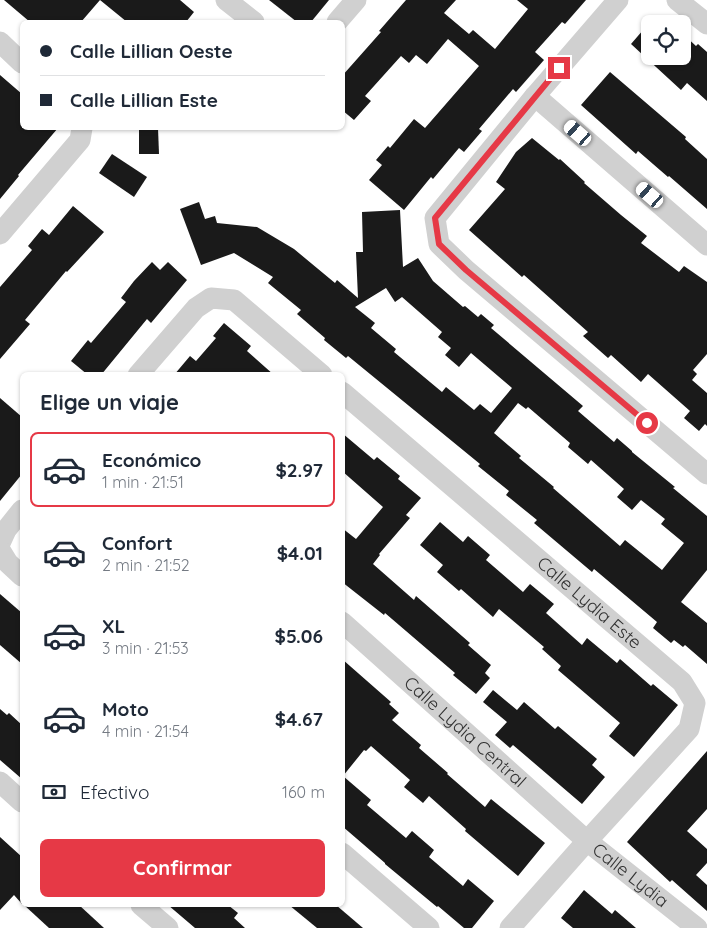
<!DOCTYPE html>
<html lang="es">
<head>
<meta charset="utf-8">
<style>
	body { margin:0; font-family:Quicksand,sans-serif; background:#f2f2f3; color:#1f2937; height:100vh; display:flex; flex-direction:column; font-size:19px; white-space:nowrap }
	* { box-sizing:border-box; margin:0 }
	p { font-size:16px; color:#747a83 }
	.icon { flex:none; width:28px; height:28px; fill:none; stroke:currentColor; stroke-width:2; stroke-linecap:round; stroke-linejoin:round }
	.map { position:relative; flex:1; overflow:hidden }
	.details { position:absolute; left:20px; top:372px; width:325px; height:535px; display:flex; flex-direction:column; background:#fff; border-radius:8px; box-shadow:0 1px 4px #0004 }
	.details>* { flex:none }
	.hud { position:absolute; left:20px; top:20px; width:325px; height:110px; border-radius:8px; box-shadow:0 1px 4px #0004; display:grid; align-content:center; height:110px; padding:0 20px; background:#fff }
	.tools { position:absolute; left:641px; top:15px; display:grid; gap:10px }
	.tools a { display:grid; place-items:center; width:50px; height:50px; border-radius:8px; background:#fff; box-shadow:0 1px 4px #0004; font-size:25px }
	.end { position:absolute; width:22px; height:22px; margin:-11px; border:6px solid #e63946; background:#fff; box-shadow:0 0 0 2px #fff }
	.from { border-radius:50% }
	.car { position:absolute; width:15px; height:30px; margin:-15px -8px; border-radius:6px; box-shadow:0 0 4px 1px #0007; background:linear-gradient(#fff 24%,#345 0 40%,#fff 0 76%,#345 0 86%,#fff 0) }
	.hud b { display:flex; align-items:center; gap:18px; height:48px; font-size:19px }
	.hud b+b { border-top:1px solid #e0e1e3 }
	.hud i { width:12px; height:12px; background:#1f2937 }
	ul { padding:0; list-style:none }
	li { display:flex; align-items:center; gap:15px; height:75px; margin:0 10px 8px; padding:0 10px; border:2px solid transparent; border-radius:8px }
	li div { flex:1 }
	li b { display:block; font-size:19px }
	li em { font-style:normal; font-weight:700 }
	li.on { border-color:#e63946 }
	li>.icon { width:45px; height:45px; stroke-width:1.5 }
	h2 { padding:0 20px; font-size:22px; line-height:60px }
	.pay { display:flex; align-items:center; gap:12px; height:55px; padding:0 20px; font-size:19px }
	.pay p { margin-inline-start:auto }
	.action { display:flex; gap:10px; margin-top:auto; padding:10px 20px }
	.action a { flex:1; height:58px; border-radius:8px; background:#e63946; color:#fff; font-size:20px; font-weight:700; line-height:58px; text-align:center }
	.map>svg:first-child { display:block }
	.building { fill:#1a1a1a; fill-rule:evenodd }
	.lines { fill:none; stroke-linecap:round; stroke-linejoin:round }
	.minor { stroke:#d0d0d0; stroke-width:21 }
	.route { stroke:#e63946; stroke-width:6 }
	.labels { text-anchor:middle; stroke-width:5; stroke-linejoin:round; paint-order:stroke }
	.street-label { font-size:18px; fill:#333; stroke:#fff }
</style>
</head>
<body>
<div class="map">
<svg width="707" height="928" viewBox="0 0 707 928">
	<rect width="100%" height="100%" fill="#fff"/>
	<!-- building -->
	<g class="building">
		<polygon points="4,0 180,0 194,12 186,22 127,22 100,0 81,22 30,22"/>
		<polygon points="269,0 329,0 311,22 297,22"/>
		<polygon points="406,0 456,0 444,13 469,34 473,30 495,49 528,9 517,0 586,0 565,24 562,22 535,52 544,60 516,92 513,89 479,129 482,131 464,152 459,148 433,179 431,177 404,210 369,180 382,165 376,160 388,146 390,148 414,119 425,128 479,66 448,39 427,64 416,55 409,63 401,56 365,96 371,101 354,120 342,110 342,76 381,32 379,31"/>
		<polygon points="650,22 650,56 682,56 682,33 696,46 698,44 707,52 707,101 687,83 681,90 631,44"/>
		<polygon points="610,72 686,137 685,139 707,159 707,209 669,176 668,177 638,151 636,154 581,105"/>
		<polygon points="0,75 22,94 22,128 58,128 18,175 19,176 0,199"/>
		<polygon points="139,128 158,128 159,154 139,154"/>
		<polygon points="532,138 559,160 560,159 585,182 584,183 621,215 647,236 641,243 679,272 684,266 707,282 707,354 693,370 697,374 692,380 707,393 707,426 705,424 699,431 684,418 690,411 648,374 641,382 611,355 608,358 583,336 588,332 524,275 522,277 469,230 505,189 496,182 516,152"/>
		<polygon points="112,154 147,177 134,197 99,173"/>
		<path d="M199 202 205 219 215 216 217 223 257 227 294 249 335 283 337 280 358 298 356 252H363L362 212 400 210 403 267 418 258 433 281 463 307 465 306 478 317 481 314 494 325 491 328 583 406 578 411 614 442 617 438 632 451V452L675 487 673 488 707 516V570L681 602 707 623V664L685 645 683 647 674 640 671 643 653 628 657 622 594 569 592 572 534 523 537 520 506 495 509 491 478 466 480 464 348 356 346 358 324 340 325 338 297 314 301 310 268 283 273 277 234 253 201 265 180 209ZM386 288 395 302 402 297 442 332 438 337 451 348 445 355 459 367 471 353 512 388 491 413 480 404 474 410 446 387 442 392 394 352 396 349 371 328 375 323 355 307ZM518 403 526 409 528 407 570 443 568 447 588 464 591 460 624 489 617 497 632 510 641 500 665 519 661 524 684 543 662 570 625 540 620 546 553 488 554 487 519 458 521 456 494 433Z"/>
		<polygon points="73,206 104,232 67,272 66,271 25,320 30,324 0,359 0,287 32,250 28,246 42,229 49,235"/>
		<polygon points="152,262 160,270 168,262 187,280 151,323 147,319 101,375 88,375 71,361 88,340 91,343 126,302 121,298 134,281"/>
		<polygon points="224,323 251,346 247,351 274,375 174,375 190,356 196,361 216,338 213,336"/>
		<polygon points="0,398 22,417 22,474 0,501"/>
		<polygon points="342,433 374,460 377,457 400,476 398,479 421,498 406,515 410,518 379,554 380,555 373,564 414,600 416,596 470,643 468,645 491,665 485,673 490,678 476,694 453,675 455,673 385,613 384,615 342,582 342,528 356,539 383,507 342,471"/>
		<polygon points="440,522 463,542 468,536 490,555 486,560 523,592 530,584 554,604 546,613 582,645 587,638 617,663 620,659 651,686 653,684 678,705 634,757 609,736 620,723 558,670 561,666 542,649 544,647 499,609 493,617 461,589 459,591 437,572 443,565 420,545"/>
		<polygon points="0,594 22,613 22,664 0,645"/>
		<polygon points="342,659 391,702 389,704 399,713 392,720 421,745 419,748 448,773 447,774 485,807 491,799 545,843 518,876 465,831 466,829 429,796 423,803 404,787 410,780 371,746 366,751 364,750 343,776 371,800 367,805 406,838 412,831 434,850 429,857 463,886 468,879 494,901 472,928 464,928 438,906 437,907 385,864 385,863 342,826"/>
		<polygon points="493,690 517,710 524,702 555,729 558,726 597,759 592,765 605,777 582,804 513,745 510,748 495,735 507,722 483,702"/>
		<polygon points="0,709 7,715 9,713 22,725 22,779 0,760"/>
		<polygon points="707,751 707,809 687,831 707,849 707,863 696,875 707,885 707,911 672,880 670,882 627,842"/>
		<polygon points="0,837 22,857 22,904 14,895 0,910"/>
		<polygon points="584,890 612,914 615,910 636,928 573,928 561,918"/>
		<polygon points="24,905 79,905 104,928 49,928"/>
		<polygon points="168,905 228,905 238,913 234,918 245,928 195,928"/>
		<polygon points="289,905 336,905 363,928 317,928"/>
	</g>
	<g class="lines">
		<!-- minor -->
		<g class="minor">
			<polyline points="226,0 254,22"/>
			<polyline points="618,0 535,96 435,218 439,244 466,270 707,474"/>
			<polyline points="677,0 707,24"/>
			<polyline points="337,22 356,0"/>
			<polyline points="0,42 22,63"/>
			<polyline points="535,96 707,245"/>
			<polyline points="0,234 80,140 82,128"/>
			<polyline points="138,375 196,308 211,298 234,300 322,375"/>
			<path id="s1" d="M342 392 682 682 695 703 689 729 587 841 510 928"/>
			<polyline points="0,543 6,530 22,510"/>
			<polyline points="0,550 8,563 22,576"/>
			<path id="s2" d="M342 622 587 841 697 928"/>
			<polyline points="0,782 22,802"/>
			<polyline points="342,853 429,928"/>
			<polyline points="141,905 168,928"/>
		</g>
	</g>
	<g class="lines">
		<!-- route -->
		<polyline class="route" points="559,68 435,218 439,244 466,270 647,423"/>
	</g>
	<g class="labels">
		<!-- street labels -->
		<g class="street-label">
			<text dy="6" stroke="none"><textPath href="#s1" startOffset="325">Calle Lydia Este</textPath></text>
			<text dy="6" stroke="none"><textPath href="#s2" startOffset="165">Calle Lydia Central</textPath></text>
			<text dy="6" stroke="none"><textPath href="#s2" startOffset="384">Calle Lydia</textPath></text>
		</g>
	</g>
</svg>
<div class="tools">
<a><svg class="icon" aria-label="locate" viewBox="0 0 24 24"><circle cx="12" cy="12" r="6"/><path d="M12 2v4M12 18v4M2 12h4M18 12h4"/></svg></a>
</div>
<i class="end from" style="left:647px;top:423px"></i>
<i class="end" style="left:559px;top:68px"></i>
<i class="car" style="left:578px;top:133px;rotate:311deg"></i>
<i class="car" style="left:650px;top:195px;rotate:311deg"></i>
<div class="hud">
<b><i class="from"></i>Calle Lillian Oeste</b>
<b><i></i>Calle Lillian Este</b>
</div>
<section class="details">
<h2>Elige un viaje</h2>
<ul>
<li class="on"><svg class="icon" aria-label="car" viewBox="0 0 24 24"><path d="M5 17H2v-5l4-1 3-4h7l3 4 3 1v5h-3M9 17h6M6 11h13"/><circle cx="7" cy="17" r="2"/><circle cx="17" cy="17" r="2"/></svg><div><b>Económico</b><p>1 min · 21:51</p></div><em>$2.97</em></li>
<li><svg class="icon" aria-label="car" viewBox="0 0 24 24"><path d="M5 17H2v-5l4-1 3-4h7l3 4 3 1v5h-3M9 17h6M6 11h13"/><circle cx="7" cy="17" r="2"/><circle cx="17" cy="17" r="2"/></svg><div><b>Confort</b><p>2 min · 21:52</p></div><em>$4.01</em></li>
<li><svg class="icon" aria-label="car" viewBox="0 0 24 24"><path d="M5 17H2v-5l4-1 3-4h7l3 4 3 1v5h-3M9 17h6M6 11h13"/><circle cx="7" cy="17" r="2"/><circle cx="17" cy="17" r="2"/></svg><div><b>XL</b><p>3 min · 21:53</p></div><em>$5.06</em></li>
<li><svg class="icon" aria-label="car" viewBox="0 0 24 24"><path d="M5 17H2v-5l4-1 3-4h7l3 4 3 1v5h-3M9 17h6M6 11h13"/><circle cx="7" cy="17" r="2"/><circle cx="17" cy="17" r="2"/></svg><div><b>Moto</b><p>4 min · 21:54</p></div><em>$4.67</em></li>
</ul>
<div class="pay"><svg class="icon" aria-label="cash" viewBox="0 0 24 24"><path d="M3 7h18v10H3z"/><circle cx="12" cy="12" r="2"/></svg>Efectivo<p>160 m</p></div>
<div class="action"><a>Confirmar</a></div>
</section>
</div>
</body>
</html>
